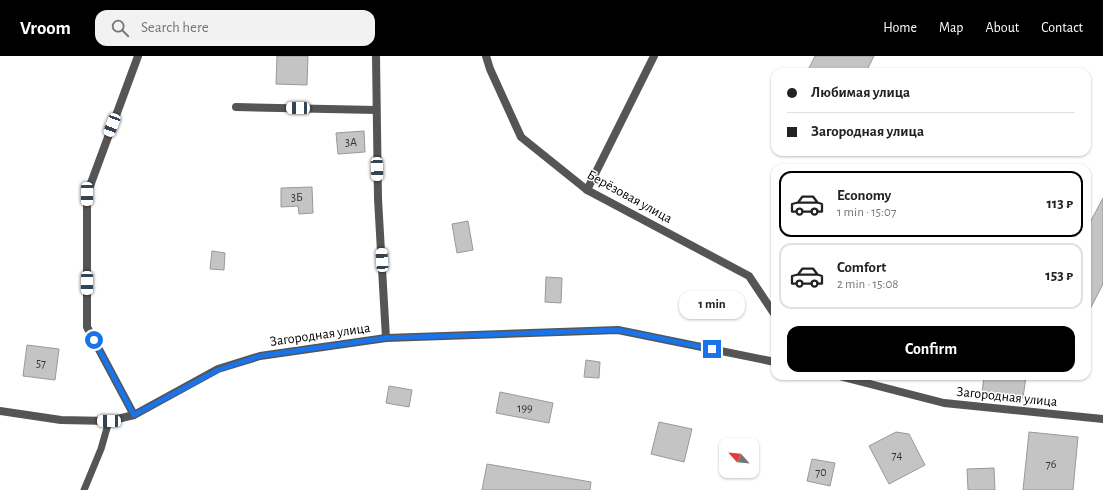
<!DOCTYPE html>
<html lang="en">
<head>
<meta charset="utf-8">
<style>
	body { margin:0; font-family:"Alegreya Sans",sans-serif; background:#f2f2f2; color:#222; height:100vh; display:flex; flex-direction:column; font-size:15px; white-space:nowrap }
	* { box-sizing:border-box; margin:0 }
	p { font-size:13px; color:#767676 }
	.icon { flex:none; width:22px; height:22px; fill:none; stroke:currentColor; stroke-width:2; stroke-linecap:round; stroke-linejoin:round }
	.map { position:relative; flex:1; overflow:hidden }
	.drawer { position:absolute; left:771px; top:108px; width:320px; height:216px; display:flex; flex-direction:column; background:#fff; border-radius:12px; box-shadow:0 1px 3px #0004 }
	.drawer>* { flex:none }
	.hud { position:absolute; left:771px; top:12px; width:320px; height:88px; border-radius:12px; box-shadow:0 1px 3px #0004; display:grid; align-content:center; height:88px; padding:0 16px; background:#fff }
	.needle { width:26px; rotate:297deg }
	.controls { position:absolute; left:719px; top:382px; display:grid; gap:8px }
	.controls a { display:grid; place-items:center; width:40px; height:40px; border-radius:8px; background:#fff; box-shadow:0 1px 3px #0004; font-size:20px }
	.end { position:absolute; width:18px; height:18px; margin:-9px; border:5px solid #1a73e8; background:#fff; box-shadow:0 0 0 2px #fff }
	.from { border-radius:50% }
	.bubble { position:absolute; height:28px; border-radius:12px; background:#fff; box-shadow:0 1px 3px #0004; font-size:13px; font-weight:700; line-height:28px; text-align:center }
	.car { position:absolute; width:12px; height:24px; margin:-12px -6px; border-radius:5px; box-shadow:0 0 3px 1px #0007; background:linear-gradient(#fff 24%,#345 0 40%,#fff 0 76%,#345 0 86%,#fff 0) }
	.hud b { display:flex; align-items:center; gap:14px; height:38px; font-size:15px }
	.hud b+b { border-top:1px solid #e0e0e0 }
	.hud i { width:10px; height:10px; background:#222 }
	ul { padding:7px 0 0; list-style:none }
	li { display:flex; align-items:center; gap:12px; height:66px; margin:0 8px 6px; padding:0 8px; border:2px solid #e0e0e0; border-radius:12px }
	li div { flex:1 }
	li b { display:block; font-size:15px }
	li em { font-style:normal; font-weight:700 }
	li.current { border-color:#000 }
	li>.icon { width:36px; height:36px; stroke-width:1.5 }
	.cta { display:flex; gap:8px; margin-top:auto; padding:8px 16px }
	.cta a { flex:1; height:46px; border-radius:12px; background:#000; color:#fff; font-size:16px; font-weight:700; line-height:46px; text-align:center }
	header { display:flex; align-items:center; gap:24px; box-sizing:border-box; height:56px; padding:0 20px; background:#000; color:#fff }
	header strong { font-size:19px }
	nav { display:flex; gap:22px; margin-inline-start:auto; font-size:14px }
	.search { width:280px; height:36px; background:#f2f2f2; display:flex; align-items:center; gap:10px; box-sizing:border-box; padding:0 14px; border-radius:12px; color:#767676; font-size:15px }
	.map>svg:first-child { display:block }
	.building { fill:#c4c4c4; stroke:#999 }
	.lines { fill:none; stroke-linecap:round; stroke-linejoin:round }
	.service { stroke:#555; stroke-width:7 }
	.minor { stroke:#555; stroke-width:8 }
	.tertiary { stroke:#555; stroke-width:8 }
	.route { stroke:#1a73e8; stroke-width:5 }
	.labels { text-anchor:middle; stroke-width:3; stroke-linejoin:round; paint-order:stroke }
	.number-label { font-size:12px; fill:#313131 }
	.street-label { font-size:14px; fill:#000; stroke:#fff }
</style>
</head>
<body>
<header>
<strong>Vroom</strong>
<div class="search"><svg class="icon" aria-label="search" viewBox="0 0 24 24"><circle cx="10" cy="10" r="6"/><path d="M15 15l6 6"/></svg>Search here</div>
<nav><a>Home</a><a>Map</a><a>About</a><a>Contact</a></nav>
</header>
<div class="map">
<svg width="1103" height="434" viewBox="0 0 1103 434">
	<rect width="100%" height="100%" fill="#fff"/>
	<!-- building -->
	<g class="building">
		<polygon points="277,0 308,0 307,29 276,28"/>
		<polygon points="815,0 874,0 866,16 807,16"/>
		<polygon points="364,75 365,96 338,98 336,77"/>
		<polygon points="312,131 313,157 299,158 298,150 281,151 281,132"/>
		<polygon points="1103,142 1103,228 1087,259 1087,172"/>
		<polygon points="468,165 473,194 457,197 452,168"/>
		<polygon points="212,195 225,197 224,214 210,213"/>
		<polygon points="546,221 562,222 561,247 545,246"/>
		<polygon points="27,289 59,293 55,324 23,320"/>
		<polygon points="586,304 600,306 599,322 584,321"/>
		<polygon points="984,320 1026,320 1023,342 982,337"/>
		<polygon points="389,330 412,334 409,351 386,347"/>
		<polygon points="500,336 553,347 549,367 496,357"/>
		<polygon points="659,366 692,373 684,406 651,398"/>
		<polygon points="896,376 909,378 925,409 889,428 869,390"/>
		<polygon points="1029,376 1078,381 1073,434 1023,434"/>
		<polygon points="812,403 835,407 830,430 807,425"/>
		<polygon points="487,408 591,426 590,434 482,434"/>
		<polygon points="994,412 995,434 968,434 967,413"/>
	</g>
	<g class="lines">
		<!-- service -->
		<polyline class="service" points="84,434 101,393 109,365"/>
		<!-- minor -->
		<g class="minor">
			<polyline points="376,0 378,143 386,282"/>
			<polyline points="486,0 490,13 521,81 587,134 749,220 775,259"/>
			<polyline points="236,51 376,54"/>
			<polyline points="587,134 654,0"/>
			<polyline points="134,359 87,271 87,138 138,0"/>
		</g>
		<!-- tertiary -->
		<g class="tertiary">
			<polyline points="839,320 944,347 1103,363"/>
			<polyline points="0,355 61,364 109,365 134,359 218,313 260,300 386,282 618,274 775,306"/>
		</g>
	</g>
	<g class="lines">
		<!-- route -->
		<polyline class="route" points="94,284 134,359 218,314 260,300 386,282 618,274 712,293"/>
	</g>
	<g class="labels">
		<!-- number labels -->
		<g class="number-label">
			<text x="351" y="90">3А</text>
			<text x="297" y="145">3Б</text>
			<text x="41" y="311">57</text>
			<text x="525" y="356">199</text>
			<text x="897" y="403">74</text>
			<text x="1051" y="412">76</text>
			<text x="821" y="420">70</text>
		</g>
		<!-- street labels -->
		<g class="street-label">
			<text transform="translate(630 140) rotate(29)" y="5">Берёзовая улица</text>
			<text transform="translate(320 278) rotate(-8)" y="5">Загородная улица</text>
			<text transform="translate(1007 340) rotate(6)" y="5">Загородная улица</text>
		</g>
	</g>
</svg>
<div class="controls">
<a><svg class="needle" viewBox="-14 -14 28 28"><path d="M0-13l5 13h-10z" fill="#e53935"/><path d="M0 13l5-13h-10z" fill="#767676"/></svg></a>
</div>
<i class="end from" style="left:94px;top:284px"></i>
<i class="end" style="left:712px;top:293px"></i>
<div class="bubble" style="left:679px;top:235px;width:66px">1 min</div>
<i class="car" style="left:298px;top:52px;rotate:271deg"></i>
<i class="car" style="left:112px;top:69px;rotate:201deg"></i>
<i class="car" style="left:377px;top:113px;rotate:178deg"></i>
<i class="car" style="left:87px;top:138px;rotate:180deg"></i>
<i class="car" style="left:382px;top:204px;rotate:357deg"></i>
<i class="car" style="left:87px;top:227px;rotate:180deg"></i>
<i class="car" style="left:109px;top:365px;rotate:271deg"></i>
<div class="hud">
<b><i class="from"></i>Любимая улица</b>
<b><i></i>Загородная улица</b>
</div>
<section class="drawer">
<ul>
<li class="current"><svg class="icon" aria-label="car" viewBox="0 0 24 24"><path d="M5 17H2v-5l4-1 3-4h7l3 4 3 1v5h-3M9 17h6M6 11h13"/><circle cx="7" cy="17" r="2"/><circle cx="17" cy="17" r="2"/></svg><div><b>Economy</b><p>1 min · 15:07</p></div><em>113 ₽</em></li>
<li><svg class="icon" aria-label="car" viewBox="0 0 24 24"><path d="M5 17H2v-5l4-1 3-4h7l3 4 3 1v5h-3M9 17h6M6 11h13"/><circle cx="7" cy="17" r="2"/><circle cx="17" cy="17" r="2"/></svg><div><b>Comfort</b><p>2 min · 15:08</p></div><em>153 ₽</em></li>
</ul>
<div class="cta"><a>Confirm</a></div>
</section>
</div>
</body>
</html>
